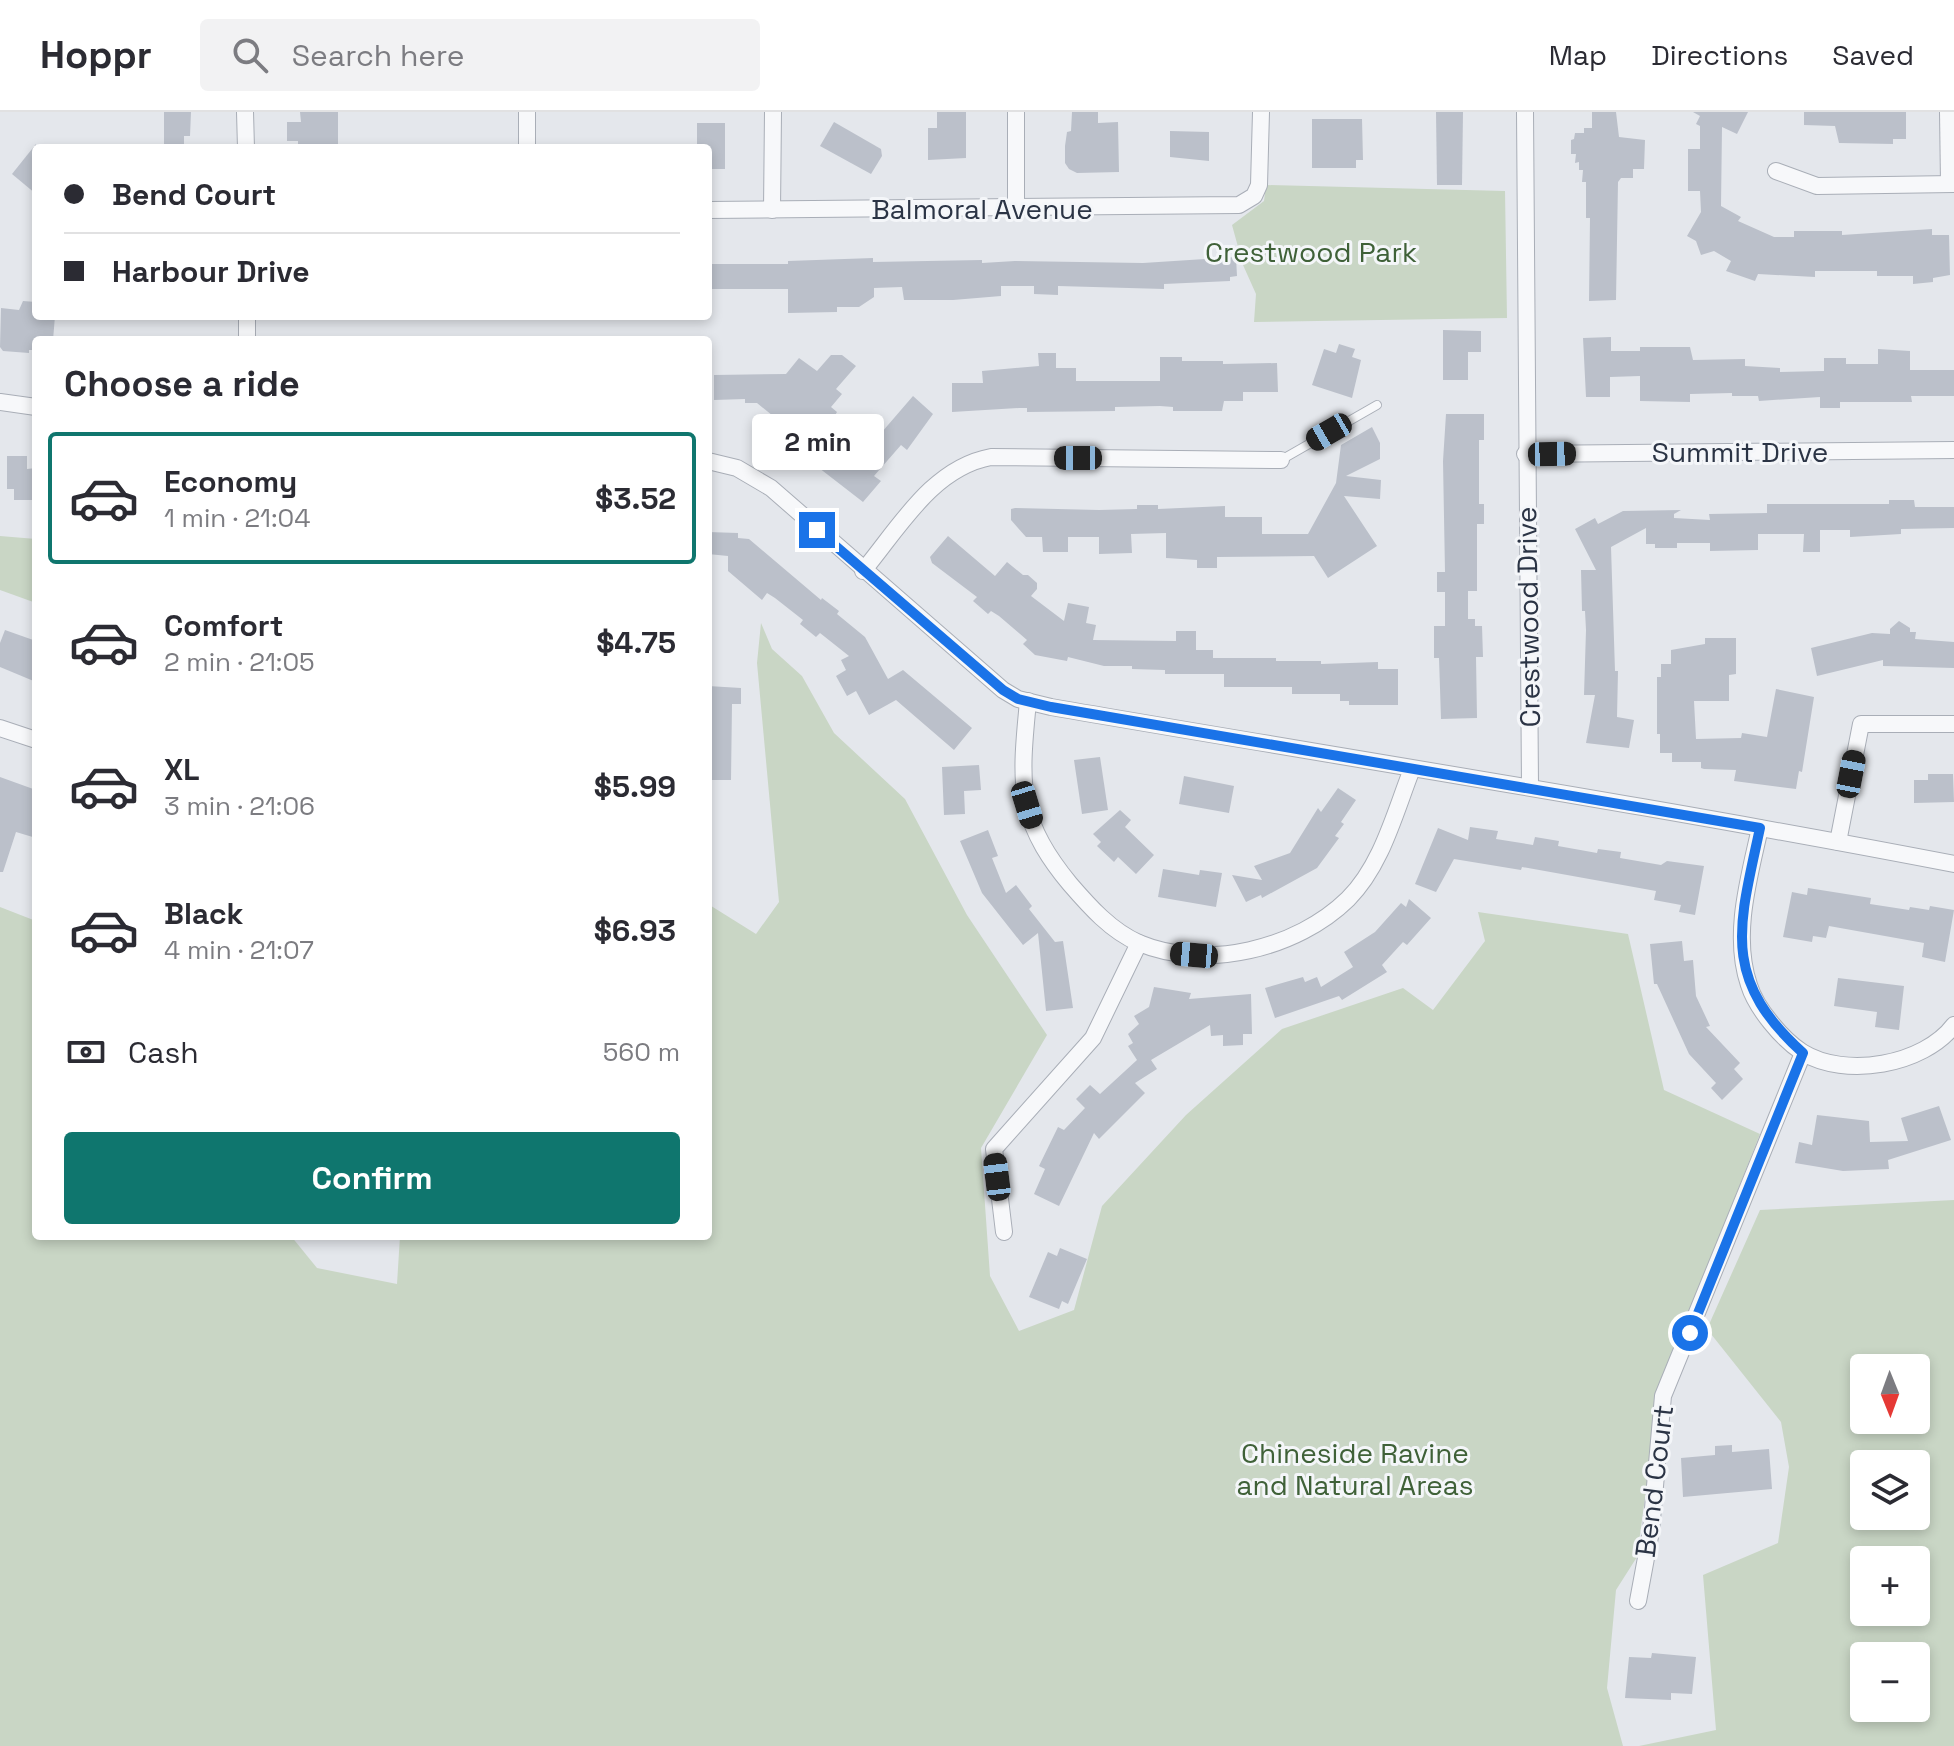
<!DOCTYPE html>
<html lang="en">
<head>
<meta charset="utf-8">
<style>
	body { margin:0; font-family:"Space Grotesk",sans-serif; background:#f2f2f3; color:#2b2b33; height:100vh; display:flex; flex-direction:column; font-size:30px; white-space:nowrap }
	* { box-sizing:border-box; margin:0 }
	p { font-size:26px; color:#7c7c81 }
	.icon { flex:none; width:44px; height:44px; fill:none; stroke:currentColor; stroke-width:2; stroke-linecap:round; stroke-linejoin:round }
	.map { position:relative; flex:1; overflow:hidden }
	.panel { position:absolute; left:32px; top:224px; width:680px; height:904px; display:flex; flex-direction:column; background:#fff; border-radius:8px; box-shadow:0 4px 12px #0003 }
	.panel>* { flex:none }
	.guide { position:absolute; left:32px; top:32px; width:680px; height:176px; border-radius:8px; box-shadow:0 4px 12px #0003; display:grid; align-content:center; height:176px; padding:0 32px; background:#fff }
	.needle { width:52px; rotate:179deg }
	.tools { position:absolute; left:1850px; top:1242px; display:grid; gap:16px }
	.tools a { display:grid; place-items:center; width:80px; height:80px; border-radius:8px; background:#fff; box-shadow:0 4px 12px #0003; font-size:40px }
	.end { position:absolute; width:36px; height:36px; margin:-18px; border:10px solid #1a73e8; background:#fff; box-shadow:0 0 0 4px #fff }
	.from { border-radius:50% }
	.bubble { position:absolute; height:56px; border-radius:8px; background:#fff; box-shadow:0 4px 12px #0003; font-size:26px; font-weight:800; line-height:56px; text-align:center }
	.car { position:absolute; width:24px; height:48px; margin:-24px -12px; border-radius:10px; box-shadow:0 0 6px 2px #0007; background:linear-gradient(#222 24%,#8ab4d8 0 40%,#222 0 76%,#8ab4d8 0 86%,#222 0) }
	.guide b { display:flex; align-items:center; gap:28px; height:76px; font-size:30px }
	.guide b+b { border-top:2px solid #e1e1e2 }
	.guide i { width:20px; height:20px; background:#2b2b33 }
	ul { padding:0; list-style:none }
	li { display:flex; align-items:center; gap:24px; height:132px; margin:0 16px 12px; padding:0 16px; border:4px solid transparent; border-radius:8px }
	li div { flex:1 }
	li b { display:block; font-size:30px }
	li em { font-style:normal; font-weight:800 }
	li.on { border-color:#0f766e }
	li>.icon { width:72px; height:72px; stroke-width:1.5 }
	h2 { padding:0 32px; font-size:36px; line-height:96px }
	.pay { display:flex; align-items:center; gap:20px; height:88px; padding:0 32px; font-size:30px }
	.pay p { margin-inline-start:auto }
	.cta { display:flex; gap:16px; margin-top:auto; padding:16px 32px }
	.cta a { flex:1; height:92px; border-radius:8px; background:#0f766e; color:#fff; font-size:32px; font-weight:800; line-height:92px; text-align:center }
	header { display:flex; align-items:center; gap:48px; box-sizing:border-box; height:112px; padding:0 40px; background:#fff; border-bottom:2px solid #e1e1e2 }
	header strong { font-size:38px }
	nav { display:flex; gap:44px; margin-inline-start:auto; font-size:28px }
	.search { width:560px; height:72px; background:#f2f2f3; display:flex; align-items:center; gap:20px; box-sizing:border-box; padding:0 28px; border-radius:8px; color:#7c7c81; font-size:30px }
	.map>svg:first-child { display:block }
	.green { fill:#c9d6c5; fill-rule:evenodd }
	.building { fill:#bbc0ca }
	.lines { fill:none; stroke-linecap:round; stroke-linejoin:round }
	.service-casing { stroke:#a9aeb7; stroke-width:10 }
	.minor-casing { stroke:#a9aeb7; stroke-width:18 }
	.service { stroke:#f7f8fa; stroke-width:8 }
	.minor { stroke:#f7f8fa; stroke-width:16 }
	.route { stroke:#1a73e8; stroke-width:10 }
	.labels { text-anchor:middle; stroke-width:6; stroke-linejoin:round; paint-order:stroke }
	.street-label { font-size:28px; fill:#2b3445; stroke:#f4f6f9 }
	.park-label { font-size:28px; fill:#3f6138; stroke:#f4f6f9 }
</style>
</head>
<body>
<header>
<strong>Hoppr</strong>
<div class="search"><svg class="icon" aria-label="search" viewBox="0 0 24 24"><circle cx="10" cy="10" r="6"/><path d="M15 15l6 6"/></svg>Search here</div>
<nav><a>Map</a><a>Directions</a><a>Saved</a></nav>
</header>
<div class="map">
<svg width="1954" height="1634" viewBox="0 0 1954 1634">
	<rect width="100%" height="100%" fill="#e4e7ec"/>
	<!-- green -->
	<g class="green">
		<polygon points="1266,73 1505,79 1507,206 1254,210 1256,182 1243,153 1232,113 1264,89"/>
		<polygon points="0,424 36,427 36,491 0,478"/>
		<polygon points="761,511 772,537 802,564 834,621 905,687 967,803 1047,923 981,1036 990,1164 1019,1219 1074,1198 1102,1094 1186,1003 1282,917 1403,876 1433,898 1485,829 1478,800 1628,822 1664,978 1760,1022 1660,1274 1637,1445 1616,1478 1607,1576 1623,1634 0,1634 0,795 36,809 36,1124 291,1124 317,1156 397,1172 400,1124 708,1124 708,792 756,822 779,790 757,551"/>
		<path d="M1954 1088V1634H1639L1716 1618 1703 1463 1778 1431 1789 1355 1781 1310 1707 1217 1760 1098ZM1916 1256V1308H1864V1256ZM1916 1352V1404H1864V1352ZM1916 1448V1500H1864V1448ZM1916 1544V1596H1864V1544Z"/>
	</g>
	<!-- building -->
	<g class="building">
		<polygon points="164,0 191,0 190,24 184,24 184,36 164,36"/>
		<polygon points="300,0 338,0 338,36 298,36 298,29 287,29 287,10 301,10"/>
		<polygon points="937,0 966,0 966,46 928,48 928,16 937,16"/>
		<polygon points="1072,0 1098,0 1098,11 1118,10 1119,60 1077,61 1069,57 1065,51 1065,34 1067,20 1071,19"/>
		<polygon points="1436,0 1463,0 1462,73 1437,73"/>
		<polygon points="1592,0 1616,0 1619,25 1645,28 1644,57 1633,57 1633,66 1621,66 1618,70 1616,188 1589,189 1590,106 1586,106 1586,70 1582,70 1583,58 1579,58 1579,50 1575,51 1576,42 1571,42 1571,28 1574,27 1575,21 1584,21 1584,16 1592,16"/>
		<polygon points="1693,0 1748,0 1737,22 1722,15 1721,94 1741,105 1738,109 1774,125 1794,125 1794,119 1842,119 1842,123 1932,117 1932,123 1949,123 1950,163 1933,166 1933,170 1913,172 1913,164 1877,164 1877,159 1815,159 1815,165 1758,162 1755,169 1726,159 1731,149 1714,139 1701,143 1696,129 1687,124 1701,100 1700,79 1688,79 1688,37 1700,37 1700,14 1696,12 1700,4"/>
		<polygon points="1804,0 1906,0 1906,27 1893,27 1893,32 1839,31 1835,14 1804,13"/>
		<polygon points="1312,7 1362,7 1363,48 1356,48 1356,56 1312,56"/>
		<polygon points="834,10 881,37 882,44 871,62 820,34"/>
		<polygon points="697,11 725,11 725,57 708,57 708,36 697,36"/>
		<polygon points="1170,19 1209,20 1209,49 1170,45"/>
		<polygon points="36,32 36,82 12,62"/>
		<polygon points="1236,145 1237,164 1230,165 1230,169 1164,172 1164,177 1058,174 1058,183 1034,182 1034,174 1001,174 1001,184 953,188 904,188 902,175 874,176 874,185 859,195 837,195 837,200 788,201 788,177 708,177 708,152 788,152 788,149 873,146 873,150 982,148 982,151 1015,149 1143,151"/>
		<polygon points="23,189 36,190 36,204 55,204 53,228 36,228 36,238 29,238 29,241 3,239 0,235 1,196 19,198"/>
		<polygon points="1443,218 1481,219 1481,240 1468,240 1468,268 1443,268"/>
		<polygon points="1611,225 1611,239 1640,239 1640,235 1690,235 1693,248 1745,247 1745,254 1780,256 1780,260 1824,259 1824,246 1846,246 1846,252 1878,252 1878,237 1910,239 1910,258 1954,258 1954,284 1911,284 1912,290 1840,290 1840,296 1820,296 1820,285 1759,289 1758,284 1732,284 1732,281 1690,282 1690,290 1640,289 1640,264 1610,265 1610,285 1586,285 1583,226"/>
		<polygon points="1339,232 1355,237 1352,245 1361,248 1352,286 1312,273 1324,237 1336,241"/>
		<polygon points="1038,241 1056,241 1056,256 1076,256 1076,269 1160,269 1160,245 1182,245 1182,249 1223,249 1223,252 1277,251 1278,280 1243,280 1243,289 1224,289 1222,299 1173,299 1173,295 1160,294 1115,295 1115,299 1027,300 1027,296 1019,296 952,300 952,271 983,271 982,259 1039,254"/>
		<polygon points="831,243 842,243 856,254 836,277 842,282 831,295 837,300 824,322 857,349 913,284 933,302 907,338 901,333 874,364 881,369 863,390 770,318 778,308 757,291 745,291 745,287 714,288 714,263 786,262 799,246 817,259"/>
		<polygon points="1446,302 1484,302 1484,328 1479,328 1479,392 1484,392 1484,412 1477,412 1477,479 1468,479 1468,507 1475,507 1475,514 1482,514 1483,545 1476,545 1477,606 1441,607 1439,546 1434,546 1434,514 1445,514 1445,480 1437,480 1437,460 1445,460 1443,349"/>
		<polygon points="1372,315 1380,331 1380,347 1346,364 1381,368 1380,387 1344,384 1377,434 1328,466 1314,444 1217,445 1217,456 1197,456 1197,448 1166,446 1166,421 1131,422 1132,441 1099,442 1099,425 1068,425 1068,440 1043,440 1042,425 1026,425 1011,408 1011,397 1015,396 1099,398 1137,397 1137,393 1158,393 1158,397 1225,394 1225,405 1262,405 1262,422 1308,422 1336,371 1341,333"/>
		<polygon points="7,344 27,344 27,357 36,356 35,388 14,388 14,377 7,377"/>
		<polygon points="1889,388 1914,388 1915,395 1954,395 1954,416 1901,417 1901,422 1850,425 1850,418 1820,418 1820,440 1803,440 1804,422 1758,422 1758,438 1710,439 1710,431 1677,431 1677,436 1655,436 1655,432 1646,432 1646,416 1611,435 1615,559 1618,559 1617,605 1634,608 1629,636 1586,631 1595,583 1584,583 1586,518 1585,499 1582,499 1581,458 1596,458 1575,417 1595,406 1598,412 1623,399 1681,398 1674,402 1674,406 1710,408 1709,402 1767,401 1767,392 1889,392"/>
		<polygon points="708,420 738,421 738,426 749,427 821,488 822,486 839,499 837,502 865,525 888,567 903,558 972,616 954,638 896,588 869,603 856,579 847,584 836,564 846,558 841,548 849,544 820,521 816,525 800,512 803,508 775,486 767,481 762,488 728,459 728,444 708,442"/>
		<polygon points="948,424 995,464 1007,450 1023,463 1028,463 1037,471 1037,477 1031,484 1064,509 1068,491 1089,495 1086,511 1096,513 1093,528 1176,529 1176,519 1196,519 1196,538 1213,538 1213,546 1276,546 1276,549 1321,549 1321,552 1378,550 1378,557 1398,557 1398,593 1349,593 1349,589 1340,589 1340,582 1292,582 1292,575 1224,575 1224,562 1165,562 1165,558 1132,557 1132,554 1104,554 1068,545 1067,549 1035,543 1023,532 1027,528 999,504 991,499 988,502 973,489 977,485 932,451 930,445"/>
		<polygon points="1899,509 1910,516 1910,520 1916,520 1915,527 1954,530 1954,556 1883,554 1883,548 1817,564 1811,536 1872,521 1890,522 1890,517"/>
		<polygon points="5,518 36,529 36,570 0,555 0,531"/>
		<polygon points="1705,526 1736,526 1736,562 1729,563 1729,589 1694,589 1696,627 1741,626 1742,621 1767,625 1776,577 1814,585 1802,660 1799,659 1796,677 1734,669 1736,658 1704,657 1701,656 1701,650 1672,650 1672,641 1660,641 1660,622 1657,622 1657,565 1661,565 1661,552 1671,552 1671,538 1705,532"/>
		<polygon points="708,574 741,576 741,592 732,592 731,668 708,668"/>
		<polygon points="1100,645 1108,698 1082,702 1074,648"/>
		<polygon points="979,653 981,678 964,679 965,702 944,703 942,655"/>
		<polygon points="1928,662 1953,662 1954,690 1914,691 1914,668 1928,668"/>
		<polygon points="1184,664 1234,674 1229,701 1179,692"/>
		<polygon points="0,665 36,678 36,726 16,720 3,760 0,760"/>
		<polygon points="1338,676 1356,688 1341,710 1344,712 1335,724 1339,726 1317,756 1262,786 1261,783 1246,790 1232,763 1262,768 1254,754 1290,741 1318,696 1321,700"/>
		<polygon points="1120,698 1131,708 1125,715 1154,743 1136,762 1118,745 1114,750 1097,734 1101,730 1093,722"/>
		<polygon points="1470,715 1498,719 1496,727 1533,733 1535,725 1559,729 1558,734 1597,741 1598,737 1621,740 1620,746 1661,753 1667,749 1704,754 1695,803 1679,800 1681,793 1654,788 1656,779 1522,755 1521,758 1454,747 1436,780 1415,772 1438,716 1468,728"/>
		<polygon points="988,718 998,744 992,746 1006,781 1016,773 1032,794 1029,797 1055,830 1063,829 1073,896 1046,899 1038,821 1023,833 982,781 960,729"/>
		<polygon points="1163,757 1199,763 1200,758 1222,761 1216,795 1158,785"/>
		<polygon points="1808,776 1871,786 1870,792 1909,798 1910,795 1929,798 1930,794 1954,798 1945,850 1922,845 1924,831 1829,814 1826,826 1813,824 1812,830 1783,825 1792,780 1807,783"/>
		<polygon points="1409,787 1431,806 1407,833 1403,830 1382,853 1387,860 1342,888 1339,884 1275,906 1265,876 1303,865 1305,870 1317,865 1321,875 1353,855 1344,840 1375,820 1401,791 1406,795"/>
		<polygon points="1682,829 1684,849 1693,848 1696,884 1710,914 1706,915 1740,951 1734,957 1743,967 1722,988 1711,976 1716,971 1689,942 1657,872 1654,872 1650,832"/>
		<polygon points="1838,866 1904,874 1899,918 1875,915 1877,900 1834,894"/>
		<polygon points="1154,875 1191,881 1189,887 1251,882 1252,922 1243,922 1243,933 1223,934 1223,923 1211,924 1210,913 1151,948 1157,957 1135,971 1145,981 1099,1027 1094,1021 1059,1094 1034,1082 1045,1057 1039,1054 1058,1015 1064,1018 1085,996 1076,987 1090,973 1100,982 1137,948 1128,934 1133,931 1128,922 1139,912 1134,904 1149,895"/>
		<polygon points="1939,994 1951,1028 1888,1048 1889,1057 1843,1059 1795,1051 1799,1030 1812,1033 1817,1003 1869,1009 1870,1030 1908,1029 1901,1006"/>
		<polygon points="1060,1136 1087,1147 1068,1192 1062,1189 1059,1197 1029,1185 1048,1140 1057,1144"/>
		<polygon points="1732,1333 1732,1340 1769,1337 1772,1377 1683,1385 1681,1346 1715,1343 1715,1334"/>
		<polygon points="1652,1541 1696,1545 1692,1582 1671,1581 1671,1588 1625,1586 1629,1545 1651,1546"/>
	</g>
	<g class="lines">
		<defs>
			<polyline id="service" points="1281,348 1377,293"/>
			<g id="minor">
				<polyline points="245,0 246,36"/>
				<polyline points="527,0 527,36"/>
				<polyline points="1016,0 1016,97"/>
				<polyline points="1525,0 1530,674"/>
				<polyline points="1948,0 1949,71"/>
				<polyline points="1776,59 1817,74 1954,72"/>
				<polyline points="708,98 1239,93 1254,84 1259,73 1261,0"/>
				<polyline points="772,98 773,0"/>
				<polyline points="247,204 247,228"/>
				<polyline points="0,290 36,295"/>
				<polyline points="1525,342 1954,338"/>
				<path d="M708 349 737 356 771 376 1003 578 1018 587 1051 595C1352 647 1654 694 1954 752"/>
				<path d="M863 459C899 416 932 356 991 345L1281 348"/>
				<path d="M1028 589C1025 623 1020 660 1027 693 1033 723 1051 749 1070 772 1089 794 1111 819 1139 831 1206 859 1297 837 1348 787 1382 753 1395 700 1412 657"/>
				<polyline points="0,616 36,628"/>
				<path d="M1760 716C1749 766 1732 823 1749 873 1756 896 1782 927 1802 940 1845 967 1924 953 1954 913"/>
				<polyline points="1838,730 1861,612 1954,612"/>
				<polyline points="1004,1120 994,1037 1093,926 1139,831"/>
				<polyline points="1638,1489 1651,1419 1663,1284 1803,941"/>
			</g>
		</defs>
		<!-- service casing -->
		<use href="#service" class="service-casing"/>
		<!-- minor casing -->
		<use href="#minor" class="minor-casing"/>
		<!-- service -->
		<use href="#service" class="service"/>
		<!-- minor -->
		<use href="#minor" class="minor"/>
	</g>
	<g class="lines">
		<!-- route -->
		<path class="route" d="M817 418 1003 578 1018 587 1051 595 1760 716C1739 814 1720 866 1803 941L1690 1221"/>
	</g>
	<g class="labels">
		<!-- street labels -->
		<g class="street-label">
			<text x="982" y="107">Balmoral Avenue</text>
			<text x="1740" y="350">Summit Drive</text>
			<text transform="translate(1528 505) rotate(-91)" y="10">Crestwood Drive</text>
			<text transform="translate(1654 1369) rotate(-83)" y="10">Bend Court</text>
		</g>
		<!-- park labels -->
		<g class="park-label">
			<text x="1311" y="150">Crestwood Park</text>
			<text x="1355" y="1351">Chineside Ravine<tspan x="1355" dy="32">and Natural Areas</tspan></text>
		</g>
	</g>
</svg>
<div class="tools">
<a><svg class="needle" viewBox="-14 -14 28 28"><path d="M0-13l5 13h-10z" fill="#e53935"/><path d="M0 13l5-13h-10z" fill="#7c7c81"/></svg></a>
<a><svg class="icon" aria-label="layers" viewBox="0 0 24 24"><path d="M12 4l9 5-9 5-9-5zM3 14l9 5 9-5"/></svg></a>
<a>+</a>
<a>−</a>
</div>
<i class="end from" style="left:1690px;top:1221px"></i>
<i class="end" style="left:817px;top:418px"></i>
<div class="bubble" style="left:752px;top:302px;width:132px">2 min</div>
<i class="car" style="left:1329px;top:320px;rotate:240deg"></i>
<i class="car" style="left:1552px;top:342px;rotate:89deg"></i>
<i class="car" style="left:1078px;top:346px;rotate:270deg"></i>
<i class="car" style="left:1851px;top:662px;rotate:11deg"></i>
<i class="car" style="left:1027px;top:693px;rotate:163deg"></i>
<i class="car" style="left:1194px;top:843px;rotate:275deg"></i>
<i class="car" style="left:997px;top:1065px;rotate:353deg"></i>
<div class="guide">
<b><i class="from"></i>Bend Court</b>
<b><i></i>Harbour Drive</b>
</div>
<section class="panel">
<h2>Choose a ride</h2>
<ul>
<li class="on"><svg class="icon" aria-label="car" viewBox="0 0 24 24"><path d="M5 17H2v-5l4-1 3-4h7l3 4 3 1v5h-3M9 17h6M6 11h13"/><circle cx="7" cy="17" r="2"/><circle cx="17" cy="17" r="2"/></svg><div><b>Economy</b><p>1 min · 21:04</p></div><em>$3.52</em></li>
<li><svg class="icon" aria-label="car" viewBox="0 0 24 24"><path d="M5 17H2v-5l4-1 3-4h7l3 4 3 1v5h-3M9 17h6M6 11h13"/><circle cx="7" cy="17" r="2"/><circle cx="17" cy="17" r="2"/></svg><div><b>Comfort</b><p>2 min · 21:05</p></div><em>$4.75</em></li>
<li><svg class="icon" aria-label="car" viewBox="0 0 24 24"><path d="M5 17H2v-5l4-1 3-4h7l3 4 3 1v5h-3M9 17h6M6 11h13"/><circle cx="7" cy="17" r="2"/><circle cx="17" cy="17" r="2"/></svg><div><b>XL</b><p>3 min · 21:06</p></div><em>$5.99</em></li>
<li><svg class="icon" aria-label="car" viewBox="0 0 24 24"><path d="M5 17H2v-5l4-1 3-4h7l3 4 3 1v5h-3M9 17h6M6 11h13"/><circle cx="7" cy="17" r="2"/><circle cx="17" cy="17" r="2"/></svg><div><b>Black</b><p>4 min · 21:07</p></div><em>$6.93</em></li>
</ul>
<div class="pay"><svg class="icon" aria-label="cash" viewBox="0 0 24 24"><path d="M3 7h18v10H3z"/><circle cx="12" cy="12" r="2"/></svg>Cash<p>560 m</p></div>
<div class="cta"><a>Confirm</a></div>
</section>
</div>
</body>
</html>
